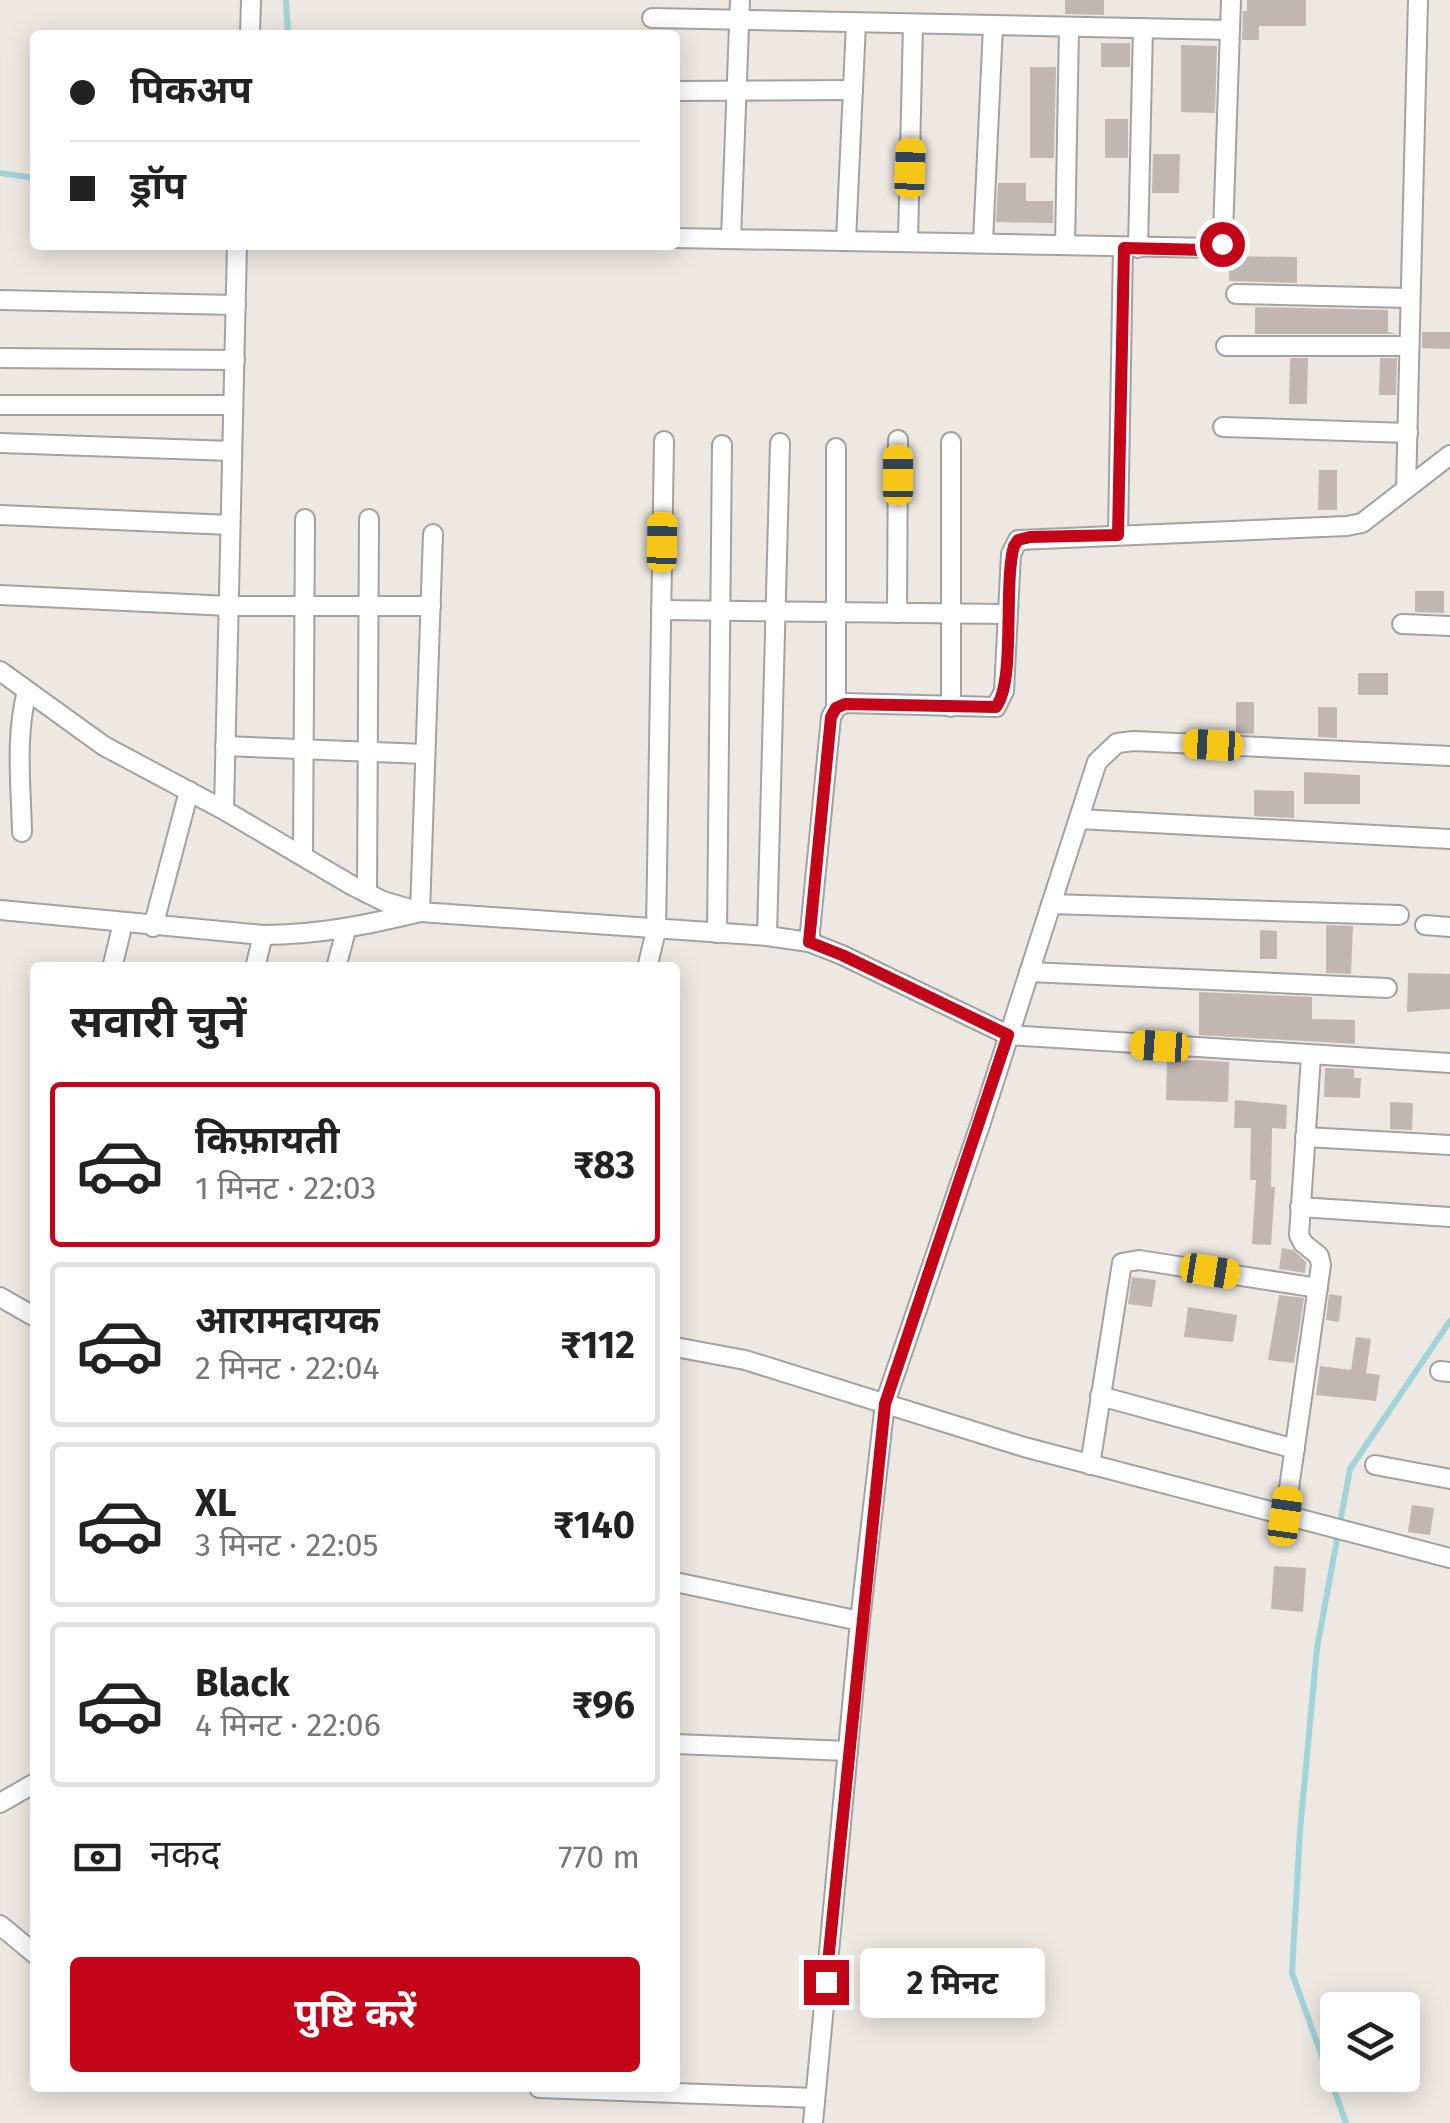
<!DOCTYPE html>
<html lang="hi">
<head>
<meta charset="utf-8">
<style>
	body { margin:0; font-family:"Fira Sans","Noto Sans Devanagari",sans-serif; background:#f2f2f2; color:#222; height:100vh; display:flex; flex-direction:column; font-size:38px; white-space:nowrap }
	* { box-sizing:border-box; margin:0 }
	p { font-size:32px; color:#767676 }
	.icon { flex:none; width:55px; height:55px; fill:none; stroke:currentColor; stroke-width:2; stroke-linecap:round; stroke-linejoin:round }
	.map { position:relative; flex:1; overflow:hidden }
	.sheet { position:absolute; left:30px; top:962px; width:650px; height:1130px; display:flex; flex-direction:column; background:#fff; border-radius:10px; box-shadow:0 5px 25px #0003 }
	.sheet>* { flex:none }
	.guide { position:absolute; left:30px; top:30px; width:650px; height:220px; border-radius:10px; box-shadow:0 5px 25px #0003; display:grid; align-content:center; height:220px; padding:0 40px; background:#fff }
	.fabs { position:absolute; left:1320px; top:1992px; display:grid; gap:20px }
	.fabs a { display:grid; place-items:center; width:100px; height:100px; border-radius:10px; background:#fff; box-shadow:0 5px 25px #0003; font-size:50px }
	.end { position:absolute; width:45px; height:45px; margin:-22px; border:12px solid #c30419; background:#fff; box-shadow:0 0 0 5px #fff }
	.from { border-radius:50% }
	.bubble { position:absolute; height:70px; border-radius:10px; background:#fff; box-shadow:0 5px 25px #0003; font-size:32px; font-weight:700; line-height:70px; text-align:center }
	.car { position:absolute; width:30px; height:60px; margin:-30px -15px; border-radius:12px; box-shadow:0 0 8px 2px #0007; background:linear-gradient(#f5c518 24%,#345 0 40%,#f5c518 0 76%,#345 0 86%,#f5c518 0) }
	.guide b { display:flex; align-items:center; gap:35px; height:95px; font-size:38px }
	.guide b+b { border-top:2px solid #e0e0e0 }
	.guide i { width:25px; height:25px; background:#222 }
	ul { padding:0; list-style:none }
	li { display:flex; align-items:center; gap:30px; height:165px; margin:0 20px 15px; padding:0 20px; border:5px solid #e0e0e0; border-radius:10px }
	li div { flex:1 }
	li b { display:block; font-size:38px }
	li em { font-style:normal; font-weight:700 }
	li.on { border-color:#c30419 }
	li>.icon { width:90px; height:90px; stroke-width:1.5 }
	h2 { padding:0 40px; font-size:45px; line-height:120px }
	.pay { display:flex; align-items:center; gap:25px; height:110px; padding:0 40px; font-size:38px }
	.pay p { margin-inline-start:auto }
	.action { display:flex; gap:20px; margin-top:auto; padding:20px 40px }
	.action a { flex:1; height:115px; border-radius:10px; background:#c30419; color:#fff; font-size:40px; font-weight:700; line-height:115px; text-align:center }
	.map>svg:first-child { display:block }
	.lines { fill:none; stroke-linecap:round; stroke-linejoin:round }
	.stream { stroke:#a1d4da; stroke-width:6 }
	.building { fill:#c1b6b1 }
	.street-casing { stroke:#a2a2a2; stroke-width:22 }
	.street { stroke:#fff; stroke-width:18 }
	.route { stroke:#c30419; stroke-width:12 }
</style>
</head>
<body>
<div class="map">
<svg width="1450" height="2123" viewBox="0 0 1450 2123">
	<rect width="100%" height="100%" fill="#ede8e1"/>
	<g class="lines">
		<!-- stream -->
		<g class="stream">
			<polyline points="286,0 288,35"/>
			<polyline points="0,173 35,178"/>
			<polyline points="1346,2123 1292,1973 1300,1831 1317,1648 1350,1469 1450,1321"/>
		</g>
	</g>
	<!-- building -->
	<g class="building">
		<polygon points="1065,0 1104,0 1104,15 1065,14"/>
		<polygon points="1247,0 1306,0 1306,26 1259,26 1259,40 1242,40 1243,11 1247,11"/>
		<rect x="1101" y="43" width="29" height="24"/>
		<polygon points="1181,45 1217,46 1215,113 1181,112"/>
		<polygon points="1030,67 1056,67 1054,158 1030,158"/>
		<rect x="1105" y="119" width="23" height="39"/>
		<polygon points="1153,154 1180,154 1179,193 1152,193"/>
		<polygon points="998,183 1026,183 1026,201 1053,201 1053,223 996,222"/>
		<polygon points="1229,256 1297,257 1297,283 1229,281"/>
		<polygon points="1255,307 1388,310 1388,332 1397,334 1255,334"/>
		<polygon points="1422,332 1450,332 1450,349 1422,348"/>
		<polygon points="1290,358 1308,358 1307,404 1289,404"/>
		<polygon points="1380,358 1397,358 1396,395 1379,395"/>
		<polygon points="1319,470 1337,470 1337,510 1318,510"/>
		<polygon points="1415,591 1444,591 1444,613 1415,612"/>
		<rect x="1358" y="673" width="30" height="22"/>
		<polygon points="1236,702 1254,702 1254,734 1236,733"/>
		<polygon points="1318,707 1337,707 1337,738 1318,737"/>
		<polygon points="1304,772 1360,775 1360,804 1304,804"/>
		<polygon points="1254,790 1294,791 1294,818 1254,816"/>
		<polygon points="1326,925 1353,926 1351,974 1326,973"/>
		<polygon points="1260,930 1277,931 1277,959 1260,959"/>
		<polygon points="1408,973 1450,974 1450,1009 1407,1012"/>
		<polygon points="1199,992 1312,997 1312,1019 1355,1020 1355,1044 1199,1035"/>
		<polygon points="1199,1060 1229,1062 1228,1102 1166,1100 1167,1061"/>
		<polygon points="1325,1068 1354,1069 1354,1078 1361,1078 1360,1098 1324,1097"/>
		<polygon points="1235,1100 1287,1105 1286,1129 1272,1128 1271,1187 1275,1187 1271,1245 1252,1244 1256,1180 1250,1180 1251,1128 1234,1128"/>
		<polygon points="1390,1102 1413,1103 1412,1130 1390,1129"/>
		<polygon points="1282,1248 1293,1250 1306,1262 1305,1273 1279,1269"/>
		<polygon points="1132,1277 1156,1280 1152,1307 1128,1304"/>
		<polygon points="1329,1294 1342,1296 1339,1322 1326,1320"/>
		<polygon points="1279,1295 1304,1298 1294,1363 1268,1360"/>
		<polygon points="1188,1307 1237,1315 1233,1342 1184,1337"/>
		<polygon points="1356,1337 1371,1339 1366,1373 1380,1375 1376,1401 1316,1395 1320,1366 1351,1370"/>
		<polygon points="1412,1505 1434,1508 1430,1535 1408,1532"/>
		<polygon points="1274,1566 1306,1568 1303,1612 1271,1609"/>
	</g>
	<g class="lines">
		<defs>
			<g id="street">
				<polyline points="652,18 1229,30"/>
				<polyline points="250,35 251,0"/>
				<polyline points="675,91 853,90"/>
				<polyline points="675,238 1215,248 1223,244 1223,234 1231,0"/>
				<polyline points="731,238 740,0"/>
				<polyline points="846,240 856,23"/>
				<polyline points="908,241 913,24"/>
				<polyline points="983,242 993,26"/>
				<polyline points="1065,245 1069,27"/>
				<polyline points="1138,248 1143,28"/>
				<polyline points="1236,294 1410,298"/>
				<polyline points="0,300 236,305"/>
				<polyline points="1226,346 1409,346"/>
				<polyline points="0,358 235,360"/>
				<polyline points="0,405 233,405"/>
				<polyline points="1223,427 1408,433"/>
				<polyline points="951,442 951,707"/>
				<polyline points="0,443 232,451"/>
				<polyline points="1406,489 1418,0"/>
				<polyline points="0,515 230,525"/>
				<polyline points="1118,535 1123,248"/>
				<polyline points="0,595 229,606 431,606"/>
				<polyline points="661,610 1006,614"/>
				<polyline points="897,613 898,440"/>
				<polyline points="1402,624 1450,626"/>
				<polyline points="0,671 104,746 224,810 353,886 383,901 420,912 767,936 809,942 842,955 1008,1035 1450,1063"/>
				<polyline points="836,708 836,448"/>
				<polyline points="225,746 425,754"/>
				<polyline points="224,810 237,245"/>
				<polyline points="1079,819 1450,839"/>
				<path d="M22 832C21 786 15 737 27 691"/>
				<polyline points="303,856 305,519"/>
				<polyline points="367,893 369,519"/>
				<polyline points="1051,904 1399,915"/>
				<path d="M0 910 263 935C317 935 367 925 420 912L433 534"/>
				<polyline points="1425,925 1450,927"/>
				<polyline points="153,927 189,791"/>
				<polyline points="717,933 722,445"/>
				<polyline points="767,936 780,443"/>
				<polyline points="809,942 831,717 836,708 845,703 996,707 1004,691 1011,554 1018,540 1347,526 1362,523 1450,455"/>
				<polyline points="112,968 123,923"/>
				<polyline points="255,968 263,935"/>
				<polyline points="336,968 346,930"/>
				<polyline points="647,968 656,931 664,441"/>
				<polyline points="1029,972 1387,988"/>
				<polyline points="1305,1137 1450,1145"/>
				<polyline points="1300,1207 1450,1217"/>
				<polyline points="0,1297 35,1317"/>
				<polyline points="675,1347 745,1360 1024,1447 1450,1558"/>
				<polyline points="1440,1371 1450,1372"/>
				<polyline points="1100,1396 1295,1449"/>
				<polyline points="1090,1465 1122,1263 1139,1260 1318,1288"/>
				<polyline points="1375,1465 1450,1479"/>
				<polyline points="1285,1516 1321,1265 1319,1256 1303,1243 1299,1235 1311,1056"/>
				<polyline points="675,1582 860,1621"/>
				<polyline points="675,1744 848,1751"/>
				<polyline points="0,1803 35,1783"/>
				<polyline points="0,1925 35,1954"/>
				<polyline points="539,2088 815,2098"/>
				<polyline points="813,2123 860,1621 885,1403 981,1122 1097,762 1117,743 1134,741 1450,756"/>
			</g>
		</defs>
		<!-- street casing -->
		<use href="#street" class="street-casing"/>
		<!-- street -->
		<use href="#street" class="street"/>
	</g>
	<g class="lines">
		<!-- route -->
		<path class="route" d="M826 1982 885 1404 1008 1035 842 955 809 942 831 717 836 708 845 704 996 707C1016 681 1003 585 1014 546L1018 540 1030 537 1118 535 1124 248 1204 250 1222 244"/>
	</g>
</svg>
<div class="fabs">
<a><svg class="icon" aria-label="layers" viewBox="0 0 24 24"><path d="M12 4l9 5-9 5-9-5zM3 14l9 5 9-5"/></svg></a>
</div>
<i class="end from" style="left:1222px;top:244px"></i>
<i class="end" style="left:826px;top:1982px"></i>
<div class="bubble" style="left:860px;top:1948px;width:185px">2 मिनट</div>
<i class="car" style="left:910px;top:168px;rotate:2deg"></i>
<i class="car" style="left:898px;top:475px;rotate:0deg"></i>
<i class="car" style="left:662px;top:542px;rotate:1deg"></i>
<i class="car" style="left:1213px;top:745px;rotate:273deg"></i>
<i class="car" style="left:1160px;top:1046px;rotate:274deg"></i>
<i class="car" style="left:1210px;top:1271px;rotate:99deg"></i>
<i class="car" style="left:1285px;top:1516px;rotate:8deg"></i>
<div class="guide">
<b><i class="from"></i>पिकअप</b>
<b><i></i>ड्रॉप</b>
</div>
<section class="sheet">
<h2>सवारी चुनें</h2>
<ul>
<li class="on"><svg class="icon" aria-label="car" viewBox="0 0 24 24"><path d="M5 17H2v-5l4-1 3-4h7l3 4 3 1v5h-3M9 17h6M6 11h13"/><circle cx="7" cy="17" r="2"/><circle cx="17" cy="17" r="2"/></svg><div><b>किफ़ायती</b><p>1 मिनट · 22:03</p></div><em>₹83</em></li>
<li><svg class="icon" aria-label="car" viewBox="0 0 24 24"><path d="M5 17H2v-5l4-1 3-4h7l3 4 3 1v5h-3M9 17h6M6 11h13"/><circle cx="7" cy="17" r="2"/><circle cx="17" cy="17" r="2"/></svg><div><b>आरामदायक</b><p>2 मिनट · 22:04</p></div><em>₹112</em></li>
<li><svg class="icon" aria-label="car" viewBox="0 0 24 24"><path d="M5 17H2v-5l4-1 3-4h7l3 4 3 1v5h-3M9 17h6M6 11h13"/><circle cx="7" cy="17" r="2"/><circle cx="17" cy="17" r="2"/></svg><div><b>XL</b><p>3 मिनट · 22:05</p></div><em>₹140</em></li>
<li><svg class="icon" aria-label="car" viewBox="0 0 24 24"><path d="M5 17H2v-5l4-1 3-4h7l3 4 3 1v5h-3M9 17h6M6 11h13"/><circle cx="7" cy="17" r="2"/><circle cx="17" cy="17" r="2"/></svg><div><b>Black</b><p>4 मिनट · 22:06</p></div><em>₹96</em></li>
</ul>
<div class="pay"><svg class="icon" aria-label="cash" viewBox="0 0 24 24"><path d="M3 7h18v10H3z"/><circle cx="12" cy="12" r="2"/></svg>नकद<p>770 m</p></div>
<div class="action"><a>पुष्टि करें</a></div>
</section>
</div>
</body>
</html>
